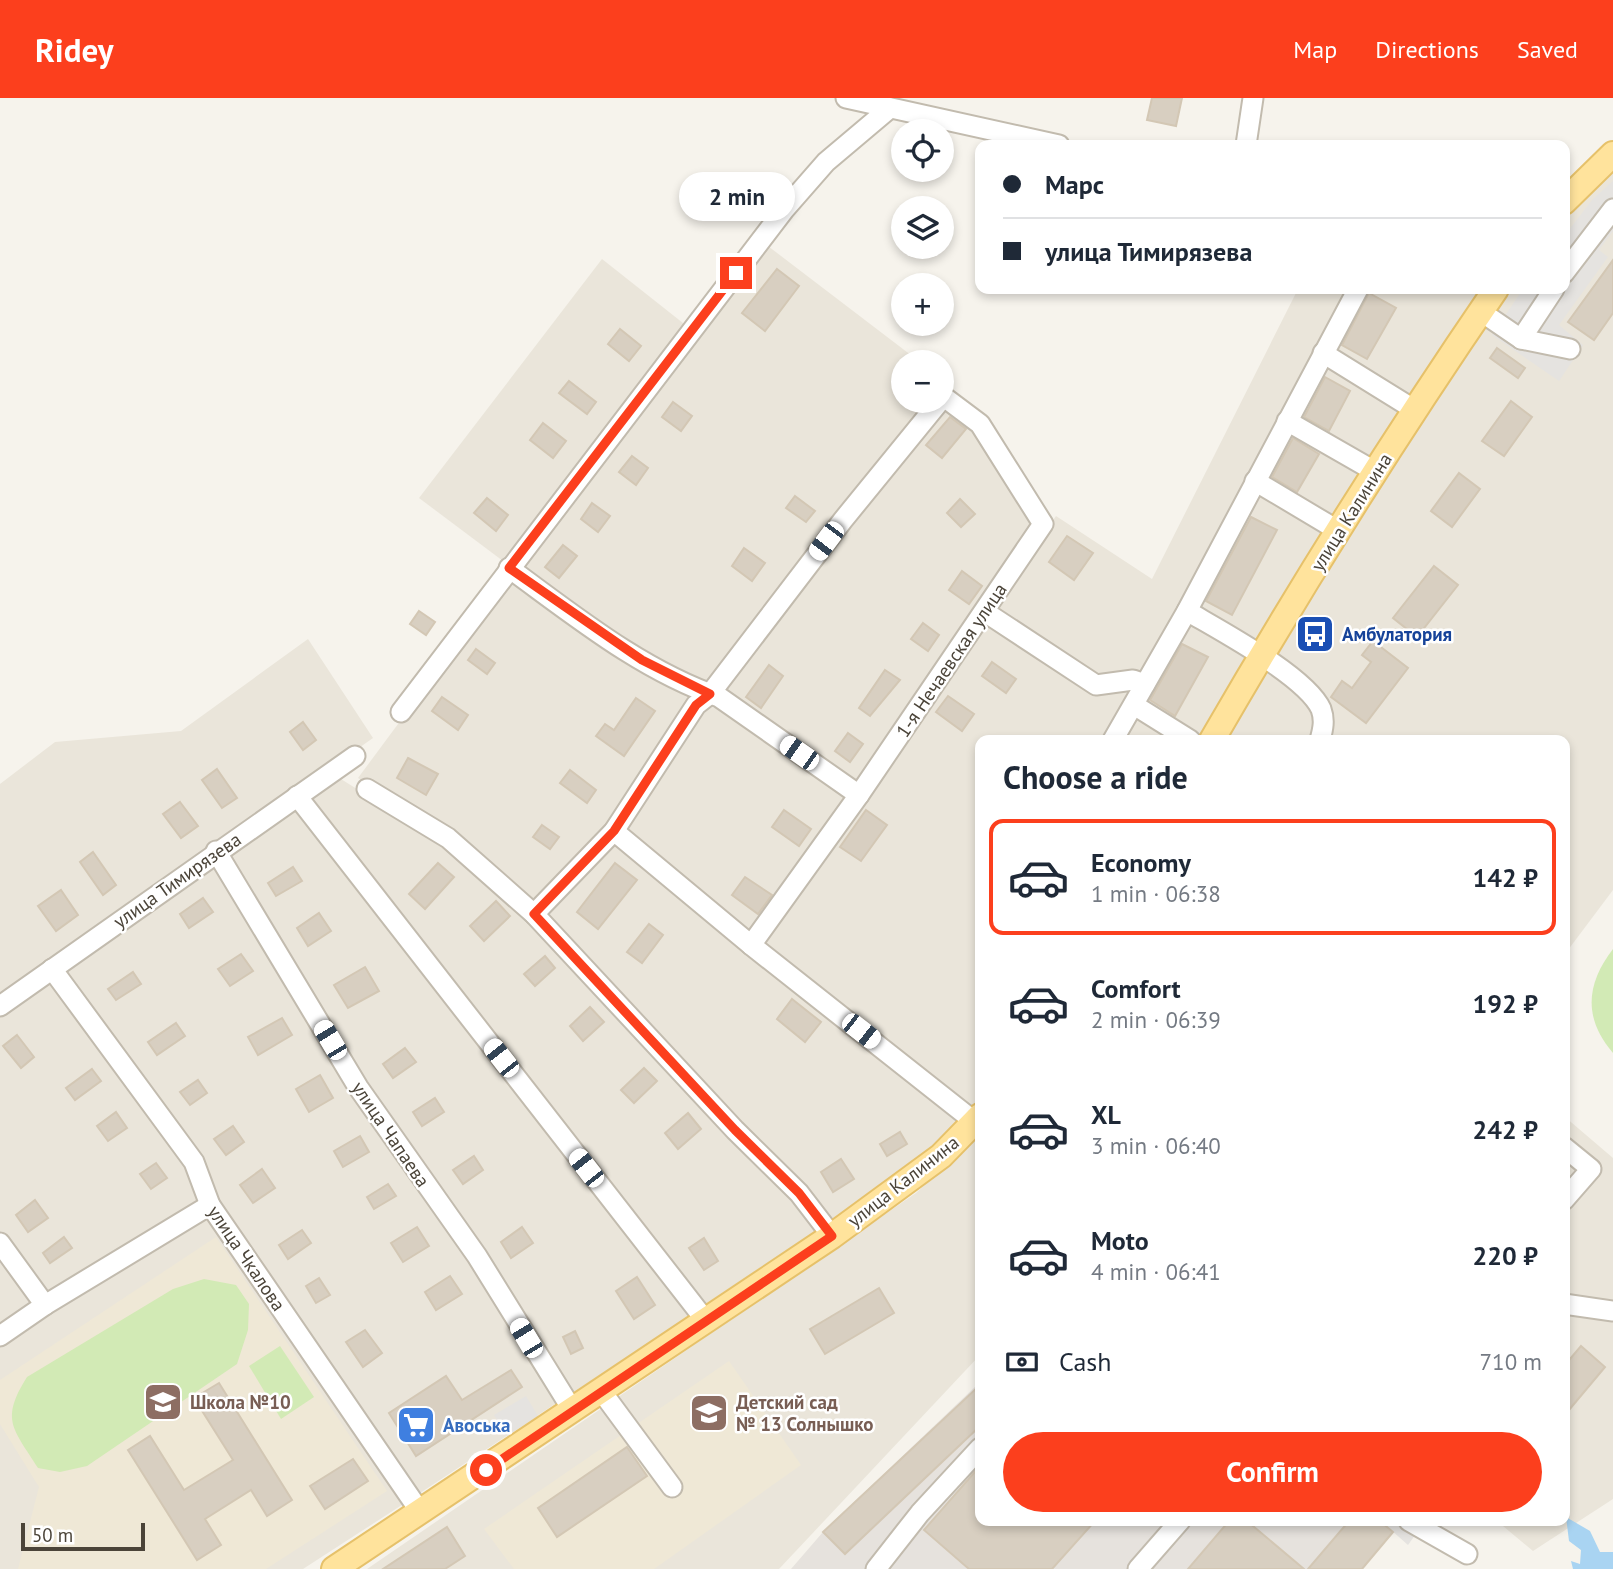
<!DOCTYPE html>
<html lang="en">
<head>
<meta charset="utf-8">
<style>
	body { margin:0; font-family:"PT Sans",sans-serif; background:#f6f6f7; color:#1f2937; height:100vh; display:flex; flex-direction:column; font-size:26px; white-space:nowrap }
	* { box-sizing:border-box; margin:0 }
	p { font-size:23px; color:#747a83 }
	.icon { flex:none; width:38px; height:38px; fill:none; stroke:currentColor; stroke-width:2; stroke-linecap:round; stroke-linejoin:round }
	.map { position:relative; flex:1; overflow:hidden }
	.details { position:absolute; left:975px; top:637px; width:595px; height:791px; display:flex; flex-direction:column; background:#fff; border-radius:14px; box-shadow:0 4px 10px #0003 }
	.details>* { flex:none }
	.banner { position:absolute; left:975px; top:42px; width:595px; height:154px; border-radius:14px; box-shadow:0 4px 10px #0003; display:grid; align-content:center; height:154px; padding:0 28px; background:#fff }
	.tools { position:absolute; left:891px; top:21px; display:grid; gap:14px }
	.tools a { display:grid; place-items:center; width:63px; height:63px; border-radius:50%; background:#fff; box-shadow:0 4px 10px #0003; font-size:35px }
	.scale { position:absolute; left:21px; bottom:18px; width:124px; box-sizing:border-box; padding-left:7px; border:4px solid #4b4439; border-top:0; font-size:19px; line-height:24px; white-space:nowrap; color:#4b4439; -webkit-text-stroke:5px #fff; paint-order:stroke }
	.end { position:absolute; width:32px; height:32px; margin:-16px; border:9px solid #fc3f1d; background:#fff; box-shadow:0 0 0 4px #fff }
	.from { border-radius:50% }
	.bubble { position:absolute; height:49px; border-radius:24px; background:#fff; box-shadow:0 4px 10px #0003; font-size:23px; font-weight:700; line-height:49px; text-align:center }
	.car { position:absolute; width:21px; height:42px; margin:-21px -10px; border-radius:9px; box-shadow:0 0 5px 2px #0007; background:linear-gradient(#fff 24%,#345 0 40%,#fff 0 76%,#345 0 86%,#fff 0) }
	.banner b { display:flex; align-items:center; gap:24px; height:66px; font-size:26px }
	.banner b+b { border-top:2px solid #e0e1e3 }
	.banner i { width:18px; height:18px; background:#1f2937 }
	ul { padding:0; list-style:none }
	li { display:flex; align-items:center; gap:21px; height:116px; margin:0 14px 10px; padding:0 14px; border:4px solid transparent; border-radius:14px }
	li div { flex:1 }
	li b { display:block; font-size:26px }
	li em { font-style:normal; font-weight:700 }
	li.current { border-color:#fc3f1d }
	li>.icon { width:63px; height:63px; stroke-width:1.5 }
	h2 { padding:0 28px; font-size:32px; line-height:84px }
	.pay { display:flex; align-items:center; gap:18px; height:77px; padding:0 28px; font-size:26px }
	.pay p { margin-inline-start:auto }
	.action { display:flex; gap:14px; margin-top:auto; padding:14px 28px }
	.action a { flex:1; height:80px; border-radius:42px; background:#fc3f1d; color:#fff; font-size:28px; font-weight:700; line-height:80px; text-align:center }
	header { display:flex; align-items:center; gap:42px; box-sizing:border-box; height:98px; padding:0 35px; background:#fc3f1d; color:#fff }
	header strong { font-size:33px }
	nav { display:flex; gap:38px; margin-inline-start:auto; font-size:24px }
	.map>svg:first-child { display:block }
	.residential { fill:#eae5da }
	.industrial { fill:#e6e2dd }
	.education { fill:#efe8d6 }
	.green { fill:#d2eab5 }
	.parking { fill:#e5e3e0 }
	.water { fill:#a9d4f2 }
	.building { fill:#d8cfc1; stroke:#d3c7b4; stroke-width:2 }
	.lines { fill:none; stroke-linecap:round; stroke-linejoin:round }
	.minor-casing { stroke:#c2bbae; stroke-width:23 }
	.major-casing { stroke:#e6c16a; stroke-width:28 }
	.minor { stroke:#fff; stroke-width:19 }
	.major { stroke:#ffe39c; stroke-width:24 }
	.route { stroke:#fc3f1d; stroke-width:9 }
	.labels { text-anchor:middle; stroke-width:5; stroke-linejoin:round; paint-order:stroke }
	.street-label { font-size:19px; fill:#4b4439; stroke:#fff }
	.transit-label { font-size:19px; font-weight:bold; fill:#164399; stroke:#fff; text-anchor:start }
	.education-label { font-size:19px; font-weight:bold; fill:#785e54; stroke:#fff; text-anchor:start }
	.shop-label { font-size:19px; font-weight:bold; fill:#366cbe; stroke:#fff; text-anchor:start }
</style>
</head>
<body>
<header>
<strong>Ridey</strong>
<nav><a>Map</a><a>Directions</a><a>Saved</a></nav>
</header>
<div class="map">
<svg width="1613" height="1471" viewBox="0 0 1613 1471">
	<rect width="100%" height="100%" fill="#f6f3ec"/>
	<!-- residential -->
	<g class="residential">
		<polygon points="1613,67 1613,792 1565,856 1564,642 1227,642 1422,316 1504,191 1564,191 1565,117"/>
		<polygon points="764,145 920,264 903,264 903,303 934,303 705,593 514,470"/>
		<polygon points="602,161 688,229 507,466 419,400"/>
		<polygon points="1298,191 1484,191 1201,642 980,642 980,1002 971,1013 757,846 1056,418 1152,481"/>
		<polygon points="945,304 972,325 1036,428 859,690 721,593"/>
		<polygon points="510,475 698,597 612,731 537,808 452,735 358,680"/>
		<polygon points="308,541 373,640 0,902 0,686 55,644 181,633"/>
		<polygon points="711,601 853,698 751,840 619,732"/>
		<polygon points="336,678 444,745 529,821 820,1130 701,1209 304,700"/>
		<polygon points="296,706 694,1215 569,1297 429,1086 223,756"/>
		<polygon points="614,738 962,1021 932,1051 828,1125 539,815"/>
		<polygon points="216,761 474,1160 558,1304 414,1399 59,873"/>
		<polygon points="52,879 190,1066 408,1403 303,1471 0,1471 0,917"/>
		<polygon points="1565,1019 1613,1060 1613,1401 1533,1453 1497,1423 1564,1423"/>
		<polygon points="980,1036 980,1257 779,1471 367,1471 916,1095"/>
	</g>
	<!-- industrial -->
	<polygon class="industrial" points="980,1284 980,1423 1380,1423 1393,1434 1362,1471 791,1471 823,1434"/>
	<!-- education -->
	<g class="education">
		<polygon points="216,1139 387,1393 266,1471 18,1471 39,1389 0,1326 0,1282"/>
		<polygon points="729,1263 801,1367 654,1471 514,1471 484,1431"/>
	</g>
	<!-- green -->
	<g class="green">
		<path d="M1613 851V955C1583 920 1586 886 1613 851Z"/>
		<path d="M204 1181 236 1187 249 1206 248 1232 237 1266 87 1368 60 1374 38 1370C13 1330 0 1322 27 1279L173 1191Z"/>
		<polygon points="280,1248 314,1299 281,1321 249,1268"/>
	</g>
	<!-- parking -->
	<g class="parking">
		<polygon points="1613,83 1613,133 1599,152 1608,159 1559,227 1583,247 1559,283 1492,237 1523,191 1564,191 1565,137 1592,102"/>
		<polygon points="526,1298 538,1318 507,1338 494,1317"/>
		<polygon points="1381,1423 1425,1423 1408,1447"/>
	</g>
	<!-- water -->
	<polygon class="water" points="1566,1419 1590,1433 1600,1454 1613,1454 1613,1471 1573,1471 1571,1463 1580,1466 1581,1452 1569,1443"/>
	<!-- building -->
	<g class="building">
		<polygon points="1152,0 1182,0 1176,28 1147,22"/>
		<polygon points="1613,162 1613,215 1594,242 1568,224"/>
		<polygon points="777,171 799,188 765,233 742,215"/>
		<polygon points="1369,195 1396,210 1367,261 1342,247"/>
		<polygon points="620,231 641,248 629,263 608,246"/>
		<polygon points="1497,250 1525,270 1518,280 1490,260"/>
		<polygon points="1325,279 1350,293 1329,333 1304,319"/>
		<polygon points="569,283 596,304 587,316 559,295"/>
		<polygon points="1511,303 1532,319 1504,358 1482,343"/>
		<polygon points="673,304 692,318 681,333 662,319"/>
		<polygon points="950,319 966,331 942,360 926,347"/>
		<polygon points="543,325 566,343 553,360 530,342"/>
		<polygon points="1293,340 1319,356 1297,394 1272,379"/>
		<polygon points="632,358 648,370 636,387 619,374"/>
		<polygon points="1459,375 1480,391 1452,429 1431,413"/>
		<polygon points="795,398 815,413 806,424 786,410"/>
		<polygon points="487,400 508,417 496,433 474,415"/>
		<polygon points="960,401 975,416 961,429 947,415"/>
		<polygon points="592,405 610,418 598,434 581,421"/>
		<polygon points="1251,419 1277,432 1232,517 1206,503"/>
		<polygon points="1067,438 1093,455 1074,482 1049,464"/>
		<polygon points="563,447 577,458 559,480 545,469"/>
		<polygon points="744,450 765,465 752,483 732,468"/>
		<polygon points="1434,468 1458,487 1417,539 1393,520"/>
		<polygon points="962,473 982,488 969,506 949,492"/>
		<polygon points="419,513 435,524 426,537 410,526"/>
		<polygon points="923,525 939,537 928,553 911,541"/>
		<polygon points="1373,543 1408,570 1366,625 1331,599 1342,583 1352,590 1371,564 1362,557"/>
		<polygon points="1182,546 1208,559 1175,618 1150,602"/>
		<polygon points="476,551 495,565 487,576 468,562"/>
		<polygon points="992,564 1016,581 1006,595 982,578"/>
		<polygon points="769,567 783,578 761,610 746,599"/>
		<polygon points="885,572 900,582 870,618 859,610"/>
		<polygon points="948,598 974,616 962,633 936,614"/>
		<polygon points="442,599 468,617 458,632 432,613"/>
		<polygon points="636,600 655,613 624,658 596,638 605,626 614,632"/>
		<polygon points="303,624 316,642 303,652 290,634"/>
		<polygon points="848,635 863,646 850,664 835,653"/>
		<polygon points="408,660 438,676 426,697 397,680"/>
		<polygon points="217,671 237,700 222,710 202,682"/>
		<polygon points="570,672 596,692 587,705 560,685"/>
		<polygon points="180,704 198,728 181,740 163,716"/>
		<polygon points="784,712 811,731 799,748 772,729"/>
		<polygon points="866,712 887,727 861,763 840,749"/>
		<polygon points="542,727 559,739 550,751 533,739"/>
		<polygon points="93,754 116,787 103,797 80,764"/>
		<polygon points="438,765 454,779 425,811 409,796"/>
		<polygon points="615,765 637,782 598,831 577,814"/>
		<polygon points="293,769 302,783 276,798 268,785"/>
		<polygon points="745,779 772,797 758,816 732,797"/>
		<polygon points="61,792 78,817 56,833 38,808"/>
		<polygon points="203,800 213,814 189,830 180,816"/>
		<polygon points="496,803 510,818 484,843 470,828"/>
		<polygon points="319,815 331,833 308,848 297,830"/>
		<polygon points="649,826 663,837 642,865 627,854"/>
		<polygon points="241,856 253,873 230,888 218,871"/>
		<polygon points="545,858 555,870 535,888 524,876"/>
		<polygon points="365,869 379,893 348,910 334,887"/>
		<polygon points="133,874 141,886 116,902 108,891"/>
		<polygon points="792,901 821,924 805,944 777,921"/>
		<polygon points="590,909 604,924 583,943 570,928"/>
		<polygon points="282,920 292,937 258,957 248,939"/>
		<polygon points="176,925 185,938 157,957 148,944"/>
		<polygon points="17,937 34,959 21,970 3,948"/>
		<polygon points="405,950 416,964 393,980 383,966"/>
		<polygon points="644,970 657,983 634,1005 621,992"/>
		<polygon points="92,971 101,983 75,1002 66,990"/>
		<polygon points="320,977 333,1000 309,1014 296,991"/>
		<polygon points="198,982 207,995 190,1007 180,994"/>
		<polygon points="435,1000 444,1014 422,1028 413,1014"/>
		<polygon points="116,1014 127,1030 108,1043 97,1028"/>
		<polygon points="688,1015 701,1031 678,1051 665,1035"/>
		<polygon points="233,1028 244,1044 226,1057 214,1041"/>
		<polygon points="900,1034 907,1046 887,1058 880,1046"/>
		<polygon points="360,1038 369,1054 343,1069 334,1053"/>
		<polygon points="474,1058 483,1072 463,1086 453,1072"/>
		<polygon points="841,1061 854,1081 833,1094 821,1074"/>
		<polygon points="156,1065 167,1080 151,1091 140,1076"/>
		<polygon points="262,1071 275,1090 253,1105 240,1087"/>
		<polygon points="388,1086 396,1098 374,1111 367,1099"/>
		<polygon points="35,1102 48,1120 28,1134 16,1117"/>
		<polygon points="417,1129 429,1148 403,1164 391,1145"/>
		<polygon points="522,1129 533,1145 511,1160 501,1144"/>
		<polygon points="302,1132 311,1145 288,1161 279,1147"/>
		<polygon points="64,1139 72,1150 50,1165 43,1155"/>
		<polygon points="704,1140 718,1163 704,1172 689,1150"/>
		<polygon points="450,1178 462,1196 436,1212 425,1194"/>
		<polygon points="637,1179 655,1207 634,1221 616,1193"/>
		<polygon points="319,1180 330,1197 316,1205 306,1188"/>
		<polygon points="879,1190 894,1215 825,1256 810,1231"/>
		<polygon points="365,1232 382,1255 363,1269 346,1244"/>
		<polygon points="575,1233 583,1250 571,1256 563,1239"/>
		<polygon points="1581,1248 1605,1269 1564,1318 1564,1268"/>
		<polygon points="511,1272 522,1289 416,1358 389,1315 446,1278 462,1302"/>
		<polygon points="219,1285 292,1402 267,1418 251,1392 205,1421 221,1447 197,1462 128,1352 150,1338 184,1392 233,1362 194,1300"/>
		<polygon points="980,1287 980,1328 845,1456 823,1434"/>
		<polygon points="627,1349 647,1378 557,1439 538,1410"/>
		<polygon points="353,1361 368,1383 325,1411 310,1388"/>
		<polygon points="980,1368 980,1423 1095,1423 1052,1471 969,1471 924,1432"/>
		<polygon points="1229,1423 1247,1423 1304,1471 1188,1471"/>
		<polygon points="1349,1423 1380,1423 1393,1434 1362,1471 1308,1471"/>
		<polygon points="447,1429 465,1458 445,1471 383,1471"/>
	</g>
	<g class="lines">
		<defs>
			<g id="minor">
				<polyline points="846,0 1059,47"/>
				<polyline points="1246,47 1253,0"/>
				<polyline points="1564,175 1613,111"/>
				<polyline points="1480,213 1521,241 1570,251"/>
				<polyline points="1521,241 1554,191"/>
				<polyline points="1323,255 1415,312"/>
				<polyline points="1287,323 1376,374"/>
				<polyline points="1255,383 1339,433"/>
				<path d="M509 470C575 518 641 572 719 599L859 697"/>
				<path d="M1187 513C1219 532 1306 578 1321 611 1325 622 1323 631 1320 642"/>
				<polyline points="985,514 1096,587 1133,582 1145,586"/>
				<polyline points="1134,607 1190,642"/>
				<polyline points="401,614 784,112 826,64 890,10"/>
				<polyline points="1113,642 1187,513 1358,191"/>
				<polyline points="367,691 448,740 534,816 735,1032 799,1095 832,1138"/>
				<polyline points="297,698 706,1223"/>
				<polyline points="614,733 751,847 975,1024"/>
				<polyline points="216,753 358,989 477,1158 573,1313"/>
				<polyline points="534,816 614,733 696,607 710,596 843,422 940,303"/>
				<polyline points="751,847 859,697 1043,426 980,326 944,299 942,301"/>
				<polyline points="52,871 194,1064 210,1107 421,1415"/>
				<polyline points="0,908 355,658"/>
				<polyline points="1564,1049 1591,1071 1564,1102"/>
				<polyline points="0,1145 45,1207"/>
				<polyline points="1564,1206 1613,1213"/>
				<polyline points="0,1238 45,1207 210,1107"/>
				<polyline points="602,1294 672,1389"/>
				<polyline points="1409,1423 1467,1456"/>
				<polyline points="876,1471 920,1415 980,1350"/>
				<polyline points="1138,1471 1180,1423"/>
			</g>
			<g id="major">
				<polyline points="1564,104 1613,56"/>
				<path d="M1212 642C1301 488 1396 337 1496 191"/>
				<polyline points="334,1471 832,1138 941,1058 980,1018"/>
			</g>
		</defs>
		<!-- minor casing -->
		<use href="#minor" class="minor-casing"/>
		<!-- major casing -->
		<use href="#major" class="major-casing"/>
		<!-- minor -->
		<use href="#minor" class="minor"/>
		<!-- major -->
		<use href="#major" class="major"/>
	</g>
	<g class="lines">
		<!-- route -->
		<polyline class="route" points="486,1372 832,1138 799,1095 735,1032 534,816 614,733 696,607 710,596 642,562 509,470 736,175"/>
	</g>
	<!-- icons -->
	<defs>
		<symbol id="bus-square" viewBox="-11 -11 22 22"><rect x="-9" y="-9" width="18" height="18" rx="4" fill="#1a4fb4" stroke="#fff"/><path d="M-5-6H5V4H4V6H2V4H-2V6H-4V4H-5ZM-3.5-4V0h7V-4ZM-3.5 1.2v1.5H-2V1.2ZM2 1.2v1.5H3.5V1.2Z" fill="#fff"/></symbol>
		<symbol id="school-square" viewBox="-11 -11 22 22"><rect x="-9" y="-9" width="18" height="18" rx="4" fill="#8d6e63" stroke="#fff"/><path d="M0-5L7-2L0 1L-7-2ZM-4 1L0 2.5L4 1V4Q0 6-4 4Z" fill="#fff"/></symbol>
		<symbol id="supermarket-square" viewBox="-11 -11 22 22"><rect x="-9" y="-9" width="18" height="18" rx="4" fill="#3f7fe0" stroke="#fff"/><path d="M-6-5.5h2.5l.6 2H6L4.5 2H-2.5L-4.4-4H-6ZM-1.5 3.2a1.3 1.3 0 1 0 .1 0ZM3 3.2a1.3 1.3 0 1 0 .1 0Z" fill="#fff"/></symbol>
	</defs>
	<g fill-rule="evenodd">
		<use href="#bus-square" x="1293" y="514" width="44" height="44"/>
		<use href="#school-square" x="141" y="1282" width="44" height="44"/>
		<use href="#school-square" x="687" y="1293" width="44" height="44"/>
		<use href="#supermarket-square" x="394" y="1305" width="44" height="44"/>
	</g>
	<g class="labels">
		<!-- street labels -->
		<g class="street-label">
			<text transform="translate(1351 414) rotate(-58)" y="7">улица Калинина</text>
			<text transform="translate(951 562) rotate(-56)" y="7">1-я Нечаевская улица</text>
			<text transform="translate(177 782) rotate(-35)" y="7">улица Тимирязева</text>
			<text transform="translate(391 1036) rotate(56)" y="7">улица Чапаева</text>
			<text transform="translate(903 1083) rotate(-38)" y="7">улица Калинина</text>
			<text transform="translate(247 1160) rotate(56)" y="7">улица Чкалова</text>
		</g>
		<!-- transit labels -->
		<g class="transit-label">
			<text x="1342" y="543">Амбулатория</text>
		</g>
		<!-- education labels -->
		<g class="education-label">
			<text x="190" y="1311">Школа №10</text>
			<text x="736" y="1311">Детский сад<tspan x="736" dy="22">№ 13 Солнышко</tspan></text>
		</g>
		<!-- shop labels -->
		<g class="shop-label">
			<text x="443" y="1334">Авоська</text>
		</g>
	</g>
</svg>
<div class="tools">
<a><svg class="icon" aria-label="locate" viewBox="0 0 24 24"><circle cx="12" cy="12" r="6"/><path d="M12 2v4M12 18v4M2 12h4M18 12h4"/></svg></a>
<a><svg class="icon" aria-label="layers" viewBox="0 0 24 24"><path d="M12 4l9 5-9 5-9-5zM3 14l9 5 9-5"/></svg></a>
<a>+</a>
<a>−</a>
</div>
<div class="scale">50 m</div>
<i class="end from" style="left:486px;top:1372px"></i>
<i class="end" style="left:736px;top:175px"></i>
<div class="bubble" style="left:679px;top:74px;width:116px">2 min</div>
<i class="car" style="left:826px;top:443px;rotate:217deg"></i>
<i class="car" style="left:799px;top:655px;rotate:305deg"></i>
<i class="car" style="left:861px;top:933px;rotate:128deg"></i>
<i class="car" style="left:330px;top:942px;rotate:329deg"></i>
<i class="car" style="left:501px;top:960px;rotate:322deg"></i>
<i class="car" style="left:586px;top:1070px;rotate:322deg"></i>
<i class="car" style="left:526px;top:1240px;rotate:329deg"></i>
<div class="banner">
<b><i class="from"></i>Марс</b>
<b><i></i>улица Тимирязева</b>
</div>
<section class="details">
<h2>Choose a ride</h2>
<ul>
<li class="current"><svg class="icon" aria-label="car" viewBox="0 0 24 24"><path d="M5 17H2v-5l4-1 3-4h7l3 4 3 1v5h-3M9 17h6M6 11h13"/><circle cx="7" cy="17" r="2"/><circle cx="17" cy="17" r="2"/></svg><div><b>Economy</b><p>1 min · 06:38</p></div><em>142 ₽</em></li>
<li><svg class="icon" aria-label="car" viewBox="0 0 24 24"><path d="M5 17H2v-5l4-1 3-4h7l3 4 3 1v5h-3M9 17h6M6 11h13"/><circle cx="7" cy="17" r="2"/><circle cx="17" cy="17" r="2"/></svg><div><b>Comfort</b><p>2 min · 06:39</p></div><em>192 ₽</em></li>
<li><svg class="icon" aria-label="car" viewBox="0 0 24 24"><path d="M5 17H2v-5l4-1 3-4h7l3 4 3 1v5h-3M9 17h6M6 11h13"/><circle cx="7" cy="17" r="2"/><circle cx="17" cy="17" r="2"/></svg><div><b>XL</b><p>3 min · 06:40</p></div><em>242 ₽</em></li>
<li><svg class="icon" aria-label="car" viewBox="0 0 24 24"><path d="M5 17H2v-5l4-1 3-4h7l3 4 3 1v5h-3M9 17h6M6 11h13"/><circle cx="7" cy="17" r="2"/><circle cx="17" cy="17" r="2"/></svg><div><b>Moto</b><p>4 min · 06:41</p></div><em>220 ₽</em></li>
</ul>
<div class="pay"><svg class="icon" aria-label="cash" viewBox="0 0 24 24"><path d="M3 7h18v10H3z"/><circle cx="12" cy="12" r="2"/></svg>Cash<p>710 m</p></div>
<div class="action"><a>Confirm</a></div>
</section>
</div>
</body>
</html>
